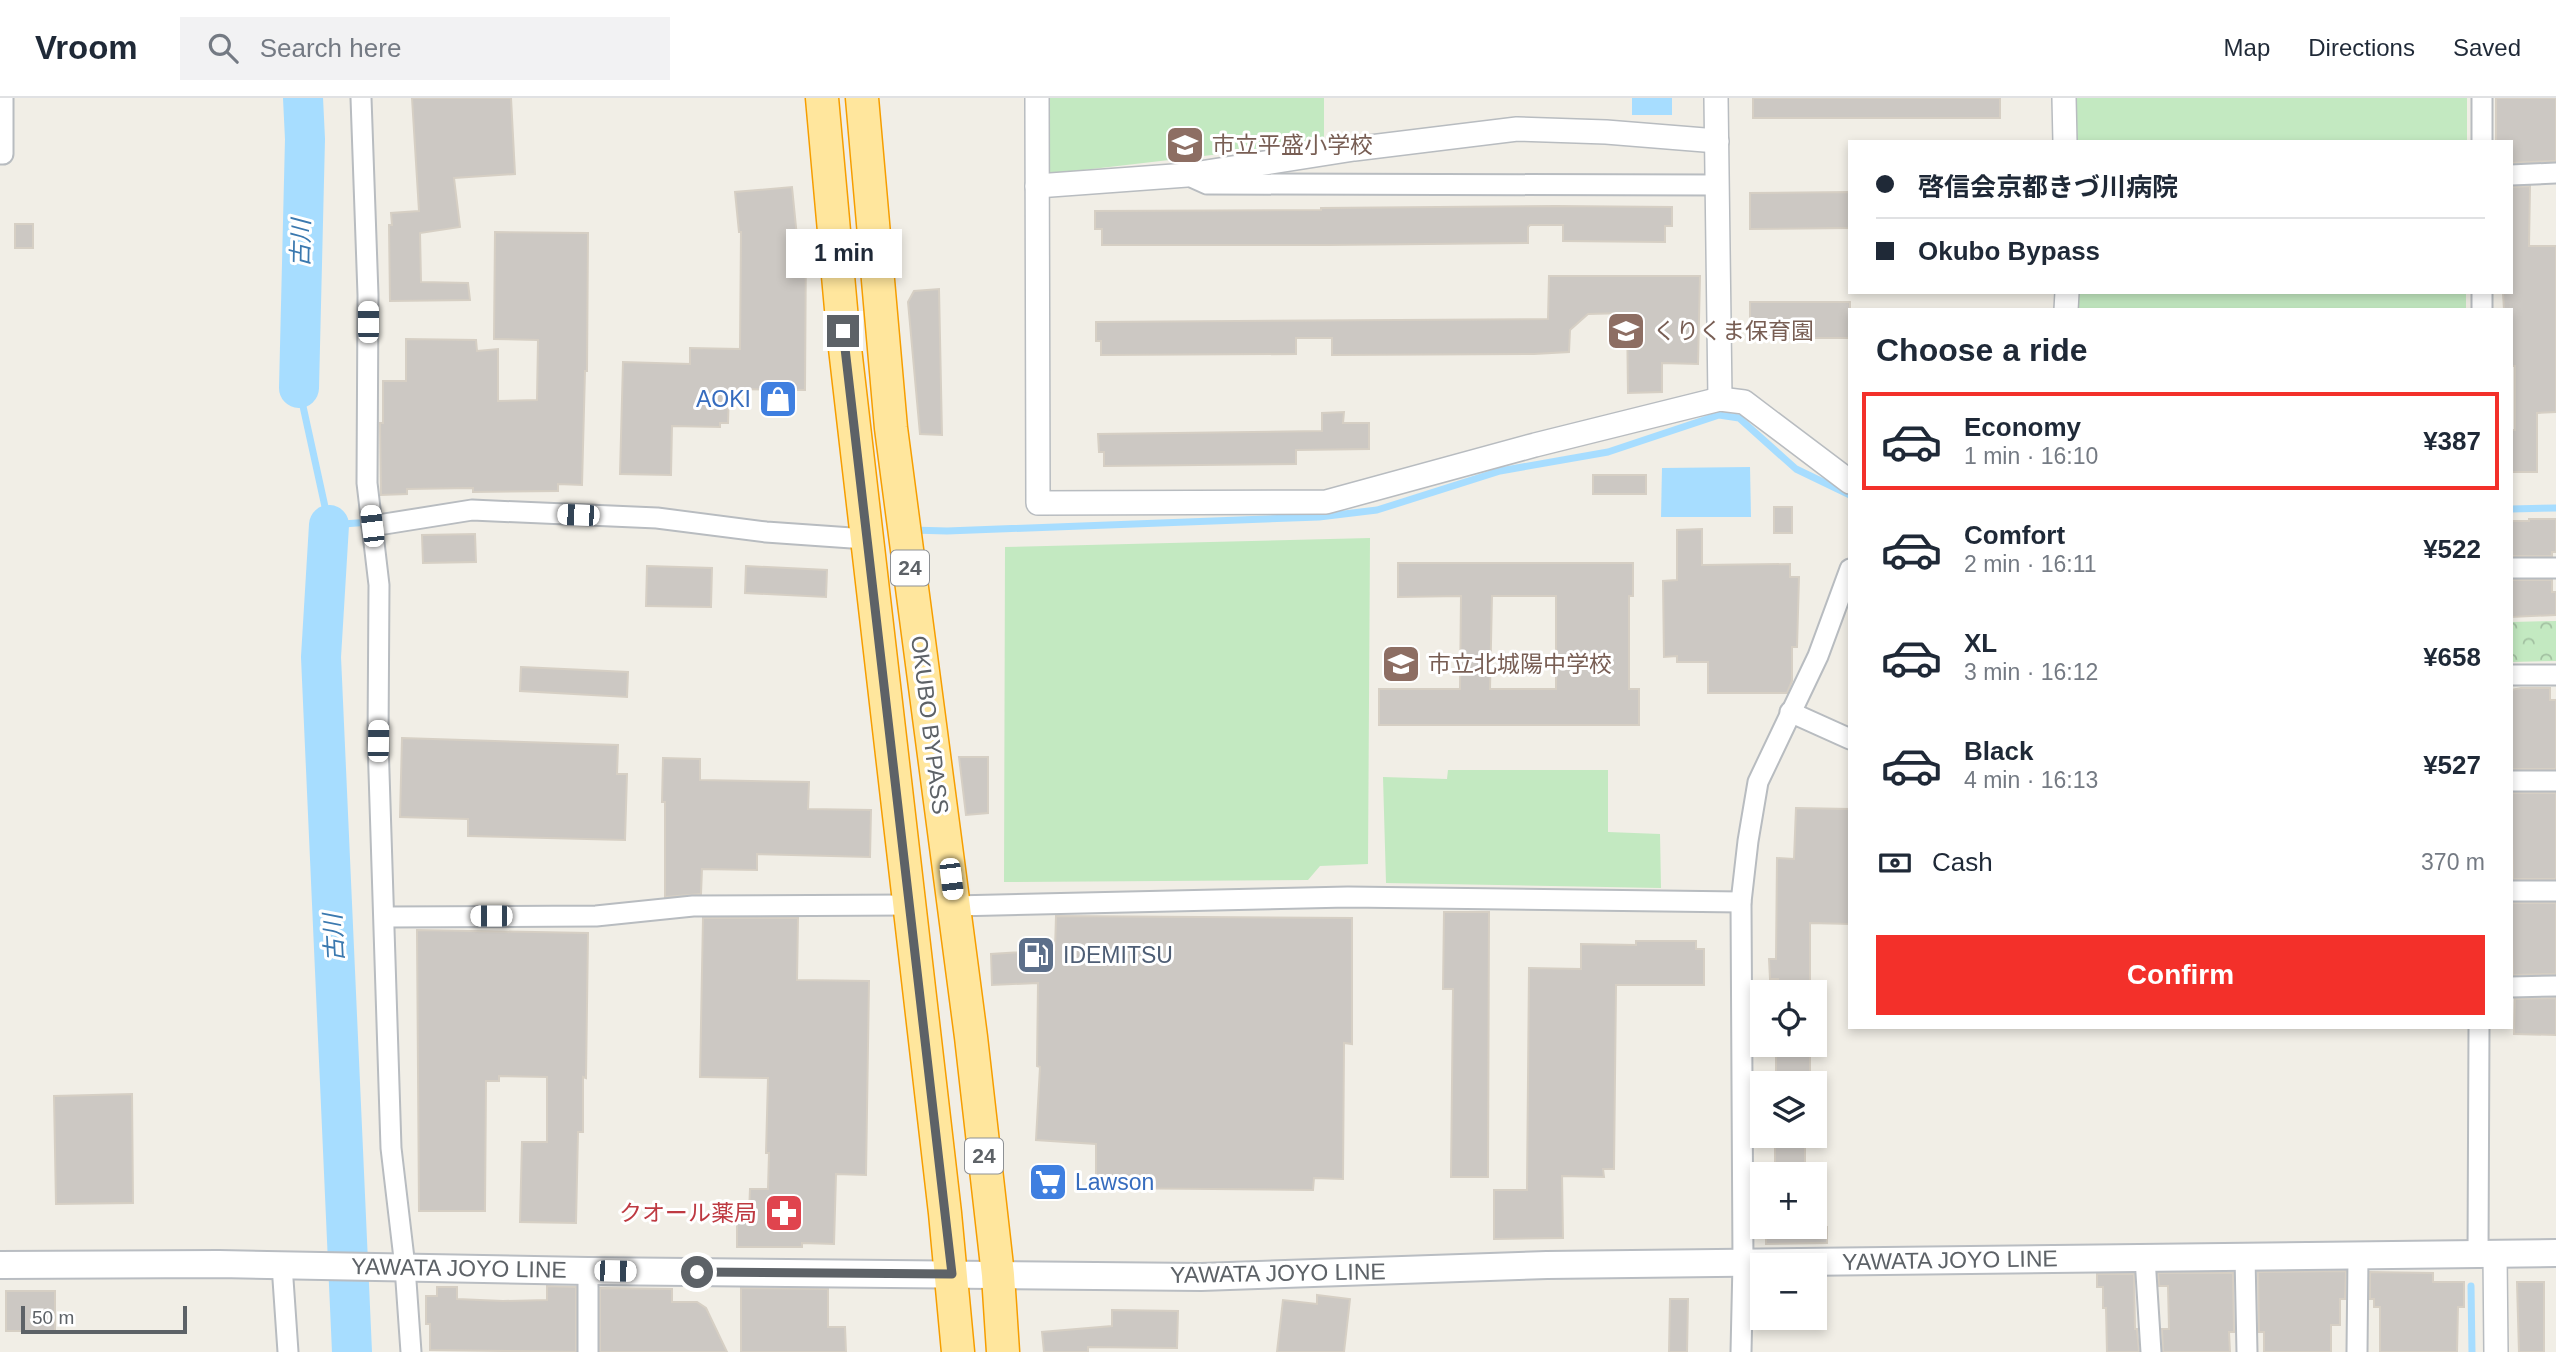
<!DOCTYPE html>
<html lang="en">
<head>
<meta charset="utf-8">
<style>
	body { margin:0; font-family:Helvetica,"Noto Sans JP",sans-serif; background:#f2f2f3; color:#1f2937; height:100vh; display:flex; flex-direction:column; font-size:26px; white-space:nowrap }
	* { box-sizing:border-box; margin:0 }
	p { font-size:23px; color:#747a83 }
	.icon { flex:none; width:38px; height:38px; fill:none; stroke:currentColor; stroke-width:2; stroke-linecap:round; stroke-linejoin:round }
	.map { position:relative; flex:1; overflow:hidden }
	.panel { position:absolute; left:1848px; top:210px; width:665px; height:721px; display:flex; flex-direction:column; background:#fff; border-radius:0px; box-shadow:0 4px 10px #0003 }
	.panel>* { flex:none }
	.hud { position:absolute; left:1848px; top:42px; width:665px; height:154px; border-radius:0px; box-shadow:0 4px 10px #0003; display:grid; align-content:center; height:154px; padding:0 28px; background:#fff }
	.controls { position:absolute; left:1750px; top:882px; display:grid; gap:14px }
	.controls a { display:grid; place-items:center; width:77px; height:77px; border-radius:0px; background:#fff; box-shadow:0 4px 10px #0003; font-size:35px }
	.scale { position:absolute; left:21px; bottom:18px; width:166px; box-sizing:border-box; padding-left:7px; border:4px solid #5d6267; border-top:0; font-size:19px; line-height:24px; white-space:nowrap; color:#5d6267; -webkit-text-stroke:5px #fff; paint-order:stroke }
	.end { position:absolute; width:32px; height:32px; margin:-16px; border:9px solid #5d6267; background:#fff; box-shadow:0 0 0 4px #fff }
	.from { border-radius:50% }
	.bubble { position:absolute; height:49px; border-radius:0px; background:#fff; box-shadow:0 4px 10px #0003; font-size:23px; font-weight:600; line-height:49px; text-align:center }
	.car { position:absolute; width:21px; height:42px; margin:-21px -10px; border-radius:9px; box-shadow:0 0 5px 2px #0007; background:linear-gradient(#fff 24%,#345 0 40%,#fff 0 76%,#345 0 86%,#fff 0) }
	.hud b { display:flex; align-items:center; gap:24px; height:66px; font-size:26px }
	.hud b+b { border-top:2px solid #e0e1e3 }
	.hud i { width:18px; height:18px; background:#1f2937 }
	ul { padding:0; list-style:none }
	li { display:flex; align-items:center; gap:21px; height:98px; margin:0 14px 10px; padding:0 14px; border:4px solid transparent; border-radius:0px }
	li div { flex:1 }
	li b { display:block; font-size:26px }
	li em { font-style:normal; font-weight:600 }
	li.current { border-color:#f3302a }
	li>.icon { width:63px; height:63px; stroke-width:1.5 }
	h2 { padding:0 28px; font-size:32px; line-height:84px }
	.pay { display:flex; align-items:center; gap:18px; height:77px; padding:0 28px; font-size:26px }
	.pay p { margin-inline-start:auto }
	.button { display:flex; gap:14px; margin-top:auto; padding:14px 28px }
	.button a { flex:1; height:80px; border-radius:0px; background:#f3302a; color:#fff; font-size:28px; font-weight:600; line-height:80px; text-align:center }
	header { display:flex; align-items:center; gap:42px; box-sizing:border-box; height:98px; padding:0 35px; background:#fff; border-bottom:2px solid #e0e1e3 }
	header strong { font-size:33px }
	nav { display:flex; gap:38px; margin-inline-start:auto; font-size:24px }
	.search { width:490px; height:63px; background:#f2f2f3; display:flex; align-items:center; gap:18px; box-sizing:border-box; padding:0 24px; border-radius:0px; color:#747a83; font-size:26px }
	.map>svg:first-child { display:block }
	.park { fill:url(#park-crowns) }
	.garden { fill:#c3e9c1 }
	.water { fill:#a7ddff }
	.lines { fill:none; stroke-linecap:round; stroke-linejoin:round }
	.stream { stroke:#a7ddff; stroke-width:7 }
	.river { stroke:#a7ddff; stroke-width:40 }
	.building { fill:#ccc8c3; stroke:#d6cfc4; stroke-width:2; fill-rule:evenodd }
	.minor-casing { stroke:#b8bcc0; stroke-width:23 }
	.tertiary-casing { stroke:#b8bcc0; stroke-width:26 }
	.secondary-casing { stroke:#b9bdc2; stroke-width:30 }
	.trunk-casing { stroke:#f69e00; stroke-width:35 }
	.minor { stroke:#fff; stroke-width:19 }
	.tertiary { stroke:#fff; stroke-width:23 }
	.secondary { stroke:#fff; stroke-width:26 }
	.trunk { stroke:#ffe69d; stroke-width:32 }
	.route { stroke:#5d6267; stroke-width:9 }
	.labels { text-anchor:middle; stroke-width:6; stroke-linejoin:round; paint-order:stroke }
	.shield { fill:#fff; stroke:#8e9195; stroke-width:2 }
	.shield-label { font-size:21px; font-weight:bold; fill:#5d6267 }
	.education-label { font-size:23px; fill:#785e54; stroke:#fff; text-anchor:start }
	.shop-label { font-size:23px; fill:#366cbe; stroke:#fff; text-anchor:end }
	.street-label { font-size:23px; fill:#5d6267; stroke:#fff }
	.service-label { font-size:23px; fill:#4e5e75; stroke:#fff; text-anchor:start }
	.health-label { font-size:23px; fill:#be3a42; stroke:#fff; text-anchor:end }
	.water-label { font-size:24px; font-style:italic; fill:#3b79af; stroke:#fff }
</style>
</head>
<body>
<header>
<strong>Vroom</strong>
<div class="search"><svg class="icon" aria-label="search" viewBox="0 0 24 24"><circle cx="10" cy="10" r="6"/><path d="M15 15l6 6"/></svg>Search here</div>
<nav><a>Map</a><a>Directions</a><a>Saved</a></nav>
</header>
<div class="map">
<svg width="2556" height="1254" viewBox="0 0 2556 1254">
	<defs>
		<pattern id="park-crowns" width="20" height="18" patternUnits="userSpaceOnUse" patternTransform="scale(1.75)"><rect width="20" height="18" fill="#c3e9c1"/><path d="M2 6a3 3 0 1 1 6 0M12 15a3 3 0 1 1 6 0" fill="none" stroke="#a2c0a1"/></pattern>
	</defs>
	<rect width="100%" height="100%" fill="#f1eee6"/>
	<!-- park -->
	<polygon class="park" points="2556,523 2556,563 2511,564 2511,524"/>
	<!-- garden -->
	<g class="garden">
		<polygon points="1049,0 1324,0 1324,44 1049,76"/>
		<polygon points="2076,0 2467,0 2467,44 2077,44"/>
		<rect x="2079" y="194" width="387" height="18"/>
		<polygon points="1370,440 1368,766 1320,768 1308,782 1004,784 1005,449"/>
		<polygon points="1448,672 1608,672 1608,734 1660,736 1661,790 1386,785 1383,679 1447,681"/>
	</g>
	<!-- water -->
	<g class="water">
		<rect x="1632" y="0" width="40" height="17"/>
		<polygon points="1750,369 1751,419 1661,419 1662,370"/>
	</g>
	<g class="lines">
		<!-- stream -->
		<g class="stream">
			<polyline points="299,290 329,427 371,424"/>
			<polyline points="2511,411 2556,410"/>
			<polyline points="911,432 947,433 1319,419 1377,412 1500,373 1608,354 1719,317 1739,320 1796,371 1850,397"/>
			<polyline points="2471,1188 2472,1254"/>
		</g>
		<!-- river -->
		<g class="river">
			<polyline points="299,290 305,41 303,0"/>
			<polyline points="329,427 321,559 352,1254"/>
		</g>
	</g>
	<!-- building -->
	<g class="building">
		<polygon points="412,0 511,0 515,76 454,80 460,129 420,135 421,184 468,185 470,202 390,203 389,127 392,127 391,115 419,113"/>
		<rect x="1753" y="0" width="247" height="20"/>
		<polygon points="2496,0 2556,0 2556,63 2511,65 2511,44 2496,44"/>
		<polygon points="2530,88 2529,148 2556,148 2556,314 2537,315 2537,374 2511,374 2511,332 2515,332 2515,268 2511,268 2511,212 2504,212 2503,195 2511,195 2511,89"/>
		<polygon points="792,89 797,139 806,139 805,292 729,291 728,325 720,325 720,329 672,328 671,377 620,376 623,264 690,266 690,250 740,251 741,134 739,134 735,94"/>
		<polygon points="1850,94 1850,130 1750,131 1750,95"/>
		<polygon points="1556,108 1672,109 1672,128 1665,128 1665,144 1563,143 1563,127 1530,127 1528,129 1528,145 1329,147 1102,147 1102,131 1095,131 1095,113 1321,112 1321,110"/>
		<rect x="15" y="126" width="18" height="24"/>
		<polygon points="495,134 588,135 587,273 585,273 582,387 558,386 558,393 473,394 473,390 407,391 407,396 381,397 380,325 383,325 383,283 406,283 406,241 476,242 477,253 498,251 498,303 537,302 538,242 494,241"/>
		<polygon points="1549,178 1700,178 1698,266 1662,265 1662,294 1628,295 1627,215 1588,216 1570,232 1569,254 1534,256 1332,257 1332,240 1296,240 1296,256 1101,257 1101,243 1096,243 1096,224 1548,221"/>
		<polygon points="939,191 942,337 920,336 908,204 914,193"/>
		<rect x="1750" y="204" width="100" height="36"/>
		<polygon points="1344,314 1343,325 1369,325 1369,351 1296,352 1296,366 1104,368 1104,354 1099,354 1098,336 1322,333 1322,315"/>
		<rect x="1593" y="377" width="53" height="19"/>
		<rect x="1774" y="409" width="18" height="26"/>
		<polygon points="2529,421 2556,421 2556,454 2552,454 2552,458 2511,458 2511,423 2529,423"/>
		<polygon points="1702,431 1702,467 1790,466 1790,479 1799,479 1797,549 1792,549 1792,583 1787,595 1708,595 1708,564 1677,564 1677,558 1664,559 1663,483 1677,482 1677,432"/>
		<polygon points="475,436 476,464 423,465 422,437"/>
		<path d="M1398 465H1633V498H1629V591H1639V627H1379V591H1460L1461 498 1398 499ZM1492 498H1556V591H1490Z"/>
		<polygon points="647,468 712,470 711,509 646,508"/>
		<polygon points="746,468 827,472 826,499 745,495"/>
		<polygon points="2511,482 2552,482 2552,494 2556,494 2556,517 2511,519"/>
		<polygon points="521,569 628,574 627,599 520,593"/>
		<polygon points="2521,590 2550,590 2550,602 2556,602 2556,671 2511,671 2511,592"/>
		<polygon points="402,640 618,647 617,676 627,676 625,742 468,738 468,721 400,719"/>
		<polygon points="959,659 988,659 988,715 966,717"/>
		<polygon points="663,660 700,661 700,682 809,684 808,711 871,712 870,759 757,756 757,772 702,771 701,796 665,799 665,704 662,704"/>
		<polygon points="2511,695 2556,695 2556,781 2513,781"/>
		<polygon points="1796,710 1850,711 1850,826 1810,825 1810,894 1778,894 1778,881 1770,881 1769,861 1776,861 1777,760 1794,761"/>
		<polygon points="2511,805 2556,805 2556,876 2513,877"/>
		<polygon points="1444,814 1489,814 1488,1079 1451,1079 1453,891 1443,891"/>
		<polygon points="1056,818 1352,820 1352,946 1344,945 1343,1081 1314,1080 1313,1092 1096,1090 1096,1046 1036,1042 1040,969 1037,968 1038,885 992,887 991,856 1055,852"/>
		<polygon points="703,820 798,820 797,882 869,883 866,1077 836,1076 834,1146 802,1145 802,1149 737,1149 737,1114 749,1115 750,1091 768,1091 769,1055 766,1055 768,980 700,979"/>
		<polygon points="417,832 588,835 586,980 583,979 583,1034 578,1034 576,1125 520,1124 522,1044 547,1044 547,979 499,978 499,983 486,983 485,1113 419,1113"/>
		<polygon points="1636,843 1696,843 1696,851 1704,851 1704,887 1616,887 1614,1071 1603,1071 1604,1079 1562,1078 1563,1140 1494,1141 1494,1092 1527,1092 1529,870 1581,871 1581,846 1636,847"/>
		<polygon points="2556,900 2556,937 2514,936 2515,901"/>
		<rect x="1776" y="947" width="34" height="38"/>
		<polygon points="132,996 133,1105 56,1106 54,998"/>
		<polygon points="1775,1038 1805,1038 1805,1075 1775,1076"/>
		<polygon points="1766,1129 1827,1129 1827,1145 1766,1146"/>
		<polygon points="2346,1173 2345,1201 2340,1201 2340,1227 2331,1227 2331,1254 2264,1254 2264,1234 2259,1234 2258,1174"/>
		<polygon points="2370,1174 2433,1175 2433,1184 2464,1184 2464,1209 2458,1209 2457,1254 2380,1254 2380,1209 2374,1209 2374,1201 2370,1201"/>
		<polygon points="2158,1175 2233,1175 2234,1234 2229,1234 2230,1254 2163,1254 2162,1231 2169,1231 2168,1188 2159,1188"/>
		<polygon points="2097,1176 2134,1176 2135,1231 2137,1231 2139,1254 2107,1254 2106,1210 2103,1210 2103,1189 2097,1189"/>
		<polygon points="2517,1184 2544,1184 2544,1254 2519,1254"/>
		<polygon points="547,1188 576,1189 576,1254 430,1252 430,1226 426,1226 426,1198 437,1198 437,1189 457,1189 457,1201 503,1203 547,1202"/>
		<polygon points="600,1190 672,1191 672,1204 697,1204 706,1210 727,1254 600,1254"/>
		<polygon points="741,1190 828,1191 828,1229 845,1229 846,1254 741,1254"/>
		<rect x="6" y="1193" width="49" height="40"/>
		<polygon points="1317,1197 1350,1201 1344,1254 1277,1254 1283,1202 1317,1206"/>
		<polygon points="1670,1201 1688,1201 1687,1254 1669,1254"/>
		<polygon points="1112,1212 1178,1213 1177,1250 1088,1249 1088,1254 1044,1254 1042,1234 1112,1228"/>
	</g>
	<g class="lines">
		<defs>
			<g id="minor">
				<polyline points="361,0 368,197 367,385 379,487 378,643 391,1050 405,1169 411,1254"/>
				<polyline points="2482,0 2482,44"/>
				<polyline points="0,56 3,56 3,0"/>
				<polyline points="1187,77 1207,86 1717,87"/>
				<polyline points="2511,77 2556,75"/>
				<polyline points="2482,194 2482,212"/>
				<polyline points="372,428 472,412 657,420 766,434 866,441"/>
				<polyline points="2511,470 2556,470"/>
				<polyline points="2511,577 2556,577"/>
				<polyline points="1790,614 1850,641"/>
				<polyline points="2511,683 2556,683"/>
				<polyline points="2511,793 2556,793"/>
				<polyline points="954,808 1348,799 1741,804"/>
				<polyline points="385,819 596,818 693,808 909,807"/>
				<polyline points="2511,889 2556,888"/>
				<polyline points="2478,1156 2479,929"/>
				<polyline points="2245,1159 2247,1254"/>
				<polyline points="2145,1160 2151,1254"/>
				<polyline points="282,1167 288,1254"/>
				<polyline points="588,1254 588,1173"/>
				<polyline points="1741,1254 1743,1165 1741,804 1748,743 1758,684 1818,558 1850,471"/>
				<polyline points="2357,1254 2358,1158"/>
			</g>
			<g id="tertiary">
				<polyline points="1037,0 1038,405 1326,404 1535,347 1720,301 1744,304 1850,384"/>
				<polyline points="1716,0 1720,301"/>
				<polyline points="2064,0 2065,44"/>
				<polyline points="1037,88 1187,77 1354,51 1517,31 1606,34 1717,43"/>
				<polyline points="2066,212 2067,194"/>
				<polyline points="2495,1156 2496,1254"/>
			</g>
			<polyline id="secondary" points="0,1167 219,1166 588,1173 1201,1179 1547,1167 2556,1155"/>
			<g id="trunk">
				<polyline points="822,0 843,233 945,1115 958,1254"/>
				<polyline points="862,0 891,330 971,939 998,1177 1003,1254"/>
			</g>
		</defs>
		<!-- minor casing -->
		<use href="#minor" class="minor-casing"/>
		<!-- tertiary casing -->
		<use href="#tertiary" class="tertiary-casing"/>
		<!-- secondary casing -->
		<use href="#secondary" class="secondary-casing"/>
		<!-- trunk casing -->
		<use href="#trunk" class="trunk-casing"/>
		<!-- minor -->
		<use href="#minor" class="minor"/>
		<!-- tertiary -->
		<use href="#tertiary" class="tertiary"/>
		<!-- secondary -->
		<use href="#secondary" class="secondary"/>
		<!-- trunk -->
		<use href="#trunk" class="trunk"/>
	</g>
	<g class="lines">
		<!-- route -->
		<polyline class="route" points="697,1174 952,1176 843,233"/>
	</g>
	<!-- icons -->
	<defs>
		<symbol id="school-square" viewBox="-11 -11 22 22"><rect x="-9" y="-9" width="18" height="18" rx="4" fill="#8d6e63" stroke="#fff"/><path d="M0-5L7-2L0 1L-7-2ZM-4 1L0 2.5L4 1V4Q0 6-4 4Z" fill="#fff"/></symbol>
		<symbol id="shop-square" viewBox="-11 -11 22 22"><rect x="-9" y="-9" width="18" height="18" rx="4" fill="#3f7fe0" stroke="#fff"/><path d="M-5-2.5h2.3a2.7 3.5 0 0 1 5.4 0H5L5.5 6h-11ZM-1.5-2.5h3a1.5 2.3 0 0 0-3 0Z" fill="#fff"/></symbol>
		<symbol id="fuel-square" viewBox="-11 -11 22 22"><rect x="-9" y="-9" width="18" height="18" rx="4" fill="#5c6f8a" stroke="#fff"/><path d="M-5.5-6h7V0h2V4h1.3V-2.5L3-4.5l.8-.8L6-3V5H2.5V1h-1V6h-7ZM-4.2-4.7v3.2H.2V-4.7Z" fill="#fff"/></symbol>
		<symbol id="supermarket-square" viewBox="-11 -11 22 22"><rect x="-9" y="-9" width="18" height="18" rx="4" fill="#3f7fe0" stroke="#fff"/><path d="M-6-5.5h2.5l.6 2H6L4.5 2H-2.5L-4.4-4H-6ZM-1.5 3.2a1.3 1.3 0 1 0 .1 0ZM3 3.2a1.3 1.3 0 1 0 .1 0Z" fill="#fff"/></symbol>
		<symbol id="pharmacy-square" viewBox="-11 -11 22 22"><rect x="-9" y="-9" width="18" height="18" rx="4" fill="#e0444e" stroke="#fff"/><path d="M-2-6h4v4h4v4h-4v4h-4v-4h-4v-4h4Z" fill="#fff"/></symbol>
	</defs>
	<g fill-rule="evenodd">
		<use href="#school-square" x="1163" y="25" width="44" height="44"/>
		<use href="#school-square" x="1604" y="211" width="44" height="44"/>
		<use href="#shop-square" x="756" y="279" width="44" height="44"/>
		<use href="#school-square" x="1379" y="544" width="44" height="44"/>
		<use href="#fuel-square" x="1014" y="835" width="44" height="44"/>
		<use href="#supermarket-square" x="1026" y="1062" width="44" height="44"/>
		<use href="#pharmacy-square" x="762" y="1093" width="44" height="44"/>
	</g>
	<g class="labels">
		<!-- shield labels -->
		<g class="shield">
			<rect x="891" y="452.5" width="38" height="35" rx="5"/>
			<rect x="965" y="1040.5" width="38" height="35" rx="5"/>
		</g>
		<g class="shield-label">
			<text x="910" y="477">24</text>
			<text x="984" y="1065">24</text>
		</g>
		<!-- education labels -->
		<g class="education-label">
			<text x="1212" y="55">市立平盛小学校</text>
			<text x="1653" y="241">くりくま保育園</text>
			<text x="1428" y="574">市立北城陽中学校</text>
		</g>
		<!-- shop labels -->
		<g class="shop-label">
			<text x="751" y="309">AOKI</text>
			<text x="1075" y="1092" text-anchor="start">Lawson</text>
		</g>
		<!-- street labels -->
		<g class="street-label">
			<text transform="translate(930 627) rotate(83)" y="8">OKUBO BYPASS</text>
			<text transform="translate(1950 1162) rotate(-1)" y="8">YAWATA JOYO LINE</text>
			<text transform="translate(459 1170) rotate(1)" y="8">YAWATA JOYO LINE</text>
			<text transform="translate(1278 1175) rotate(-1)" y="8">YAWATA JOYO LINE</text>
		</g>
		<!-- service labels -->
		<g class="service-label">
			<text x="1063" y="865">IDEMITSU</text>
		</g>
		<!-- health labels -->
		<g class="health-label">
			<text x="757" y="1123">クオール薬局</text>
		</g>
		<!-- water labels -->
		<g class="water-label">
			<text transform="translate(301 145) rotate(-89)" y="8">古川</text>
			<text transform="translate(334 840) rotate(-93)" y="8">古川</text>
		</g>
	</g>
</svg>
<div class="controls">
<a><svg class="icon" aria-label="locate" viewBox="0 0 24 24"><circle cx="12" cy="12" r="6"/><path d="M12 2v4M12 18v4M2 12h4M18 12h4"/></svg></a>
<a><svg class="icon" aria-label="layers" viewBox="0 0 24 24"><path d="M12 4l9 5-9 5-9-5zM3 14l9 5 9-5"/></svg></a>
<a>+</a>
<a>−</a>
</div>
<div class="scale">50 m</div>
<i class="end from" style="left:697px;top:1174px"></i>
<i class="end" style="left:843px;top:233px"></i>
<div class="bubble" style="left:786px;top:131px;width:116px">1 min</div>
<i class="car" style="left:368px;top:224px;rotate:0deg"></i>
<i class="car" style="left:578px;top:417px;rotate:272deg"></i>
<i class="car" style="left:372px;top:428px;rotate:353deg"></i>
<i class="car" style="left:378px;top:643px;rotate:1deg"></i>
<i class="car" style="left:951px;top:781px;rotate:173deg"></i>
<i class="car" style="left:491px;top:818px;rotate:270deg"></i>
<i class="car" style="left:615px;top:1173px;rotate:91deg"></i>
<div class="hud">
<b><i class="from"></i>啓信会京都きづ川病院</b>
<b><i></i>Okubo Bypass</b>
</div>
<section class="panel">
<h2>Choose a ride</h2>
<ul>
<li class="current"><svg class="icon" aria-label="car" viewBox="0 0 24 24"><path d="M5 17H2v-5l4-1 3-4h7l3 4 3 1v5h-3M9 17h6M6 11h13"/><circle cx="7" cy="17" r="2"/><circle cx="17" cy="17" r="2"/></svg><div><b>Economy</b><p>1 min · 16:10</p></div><em>¥387</em></li>
<li><svg class="icon" aria-label="car" viewBox="0 0 24 24"><path d="M5 17H2v-5l4-1 3-4h7l3 4 3 1v5h-3M9 17h6M6 11h13"/><circle cx="7" cy="17" r="2"/><circle cx="17" cy="17" r="2"/></svg><div><b>Comfort</b><p>2 min · 16:11</p></div><em>¥522</em></li>
<li><svg class="icon" aria-label="car" viewBox="0 0 24 24"><path d="M5 17H2v-5l4-1 3-4h7l3 4 3 1v5h-3M9 17h6M6 11h13"/><circle cx="7" cy="17" r="2"/><circle cx="17" cy="17" r="2"/></svg><div><b>XL</b><p>3 min · 16:12</p></div><em>¥658</em></li>
<li><svg class="icon" aria-label="car" viewBox="0 0 24 24"><path d="M5 17H2v-5l4-1 3-4h7l3 4 3 1v5h-3M9 17h6M6 11h13"/><circle cx="7" cy="17" r="2"/><circle cx="17" cy="17" r="2"/></svg><div><b>Black</b><p>4 min · 16:13</p></div><em>¥527</em></li>
</ul>
<div class="pay"><svg class="icon" aria-label="cash" viewBox="0 0 24 24"><path d="M3 7h18v10H3z"/><circle cx="12" cy="12" r="2"/></svg>Cash<p>370 m</p></div>
<div class="button"><a>Confirm</a></div>
</section>
</div>
</body>
</html>
